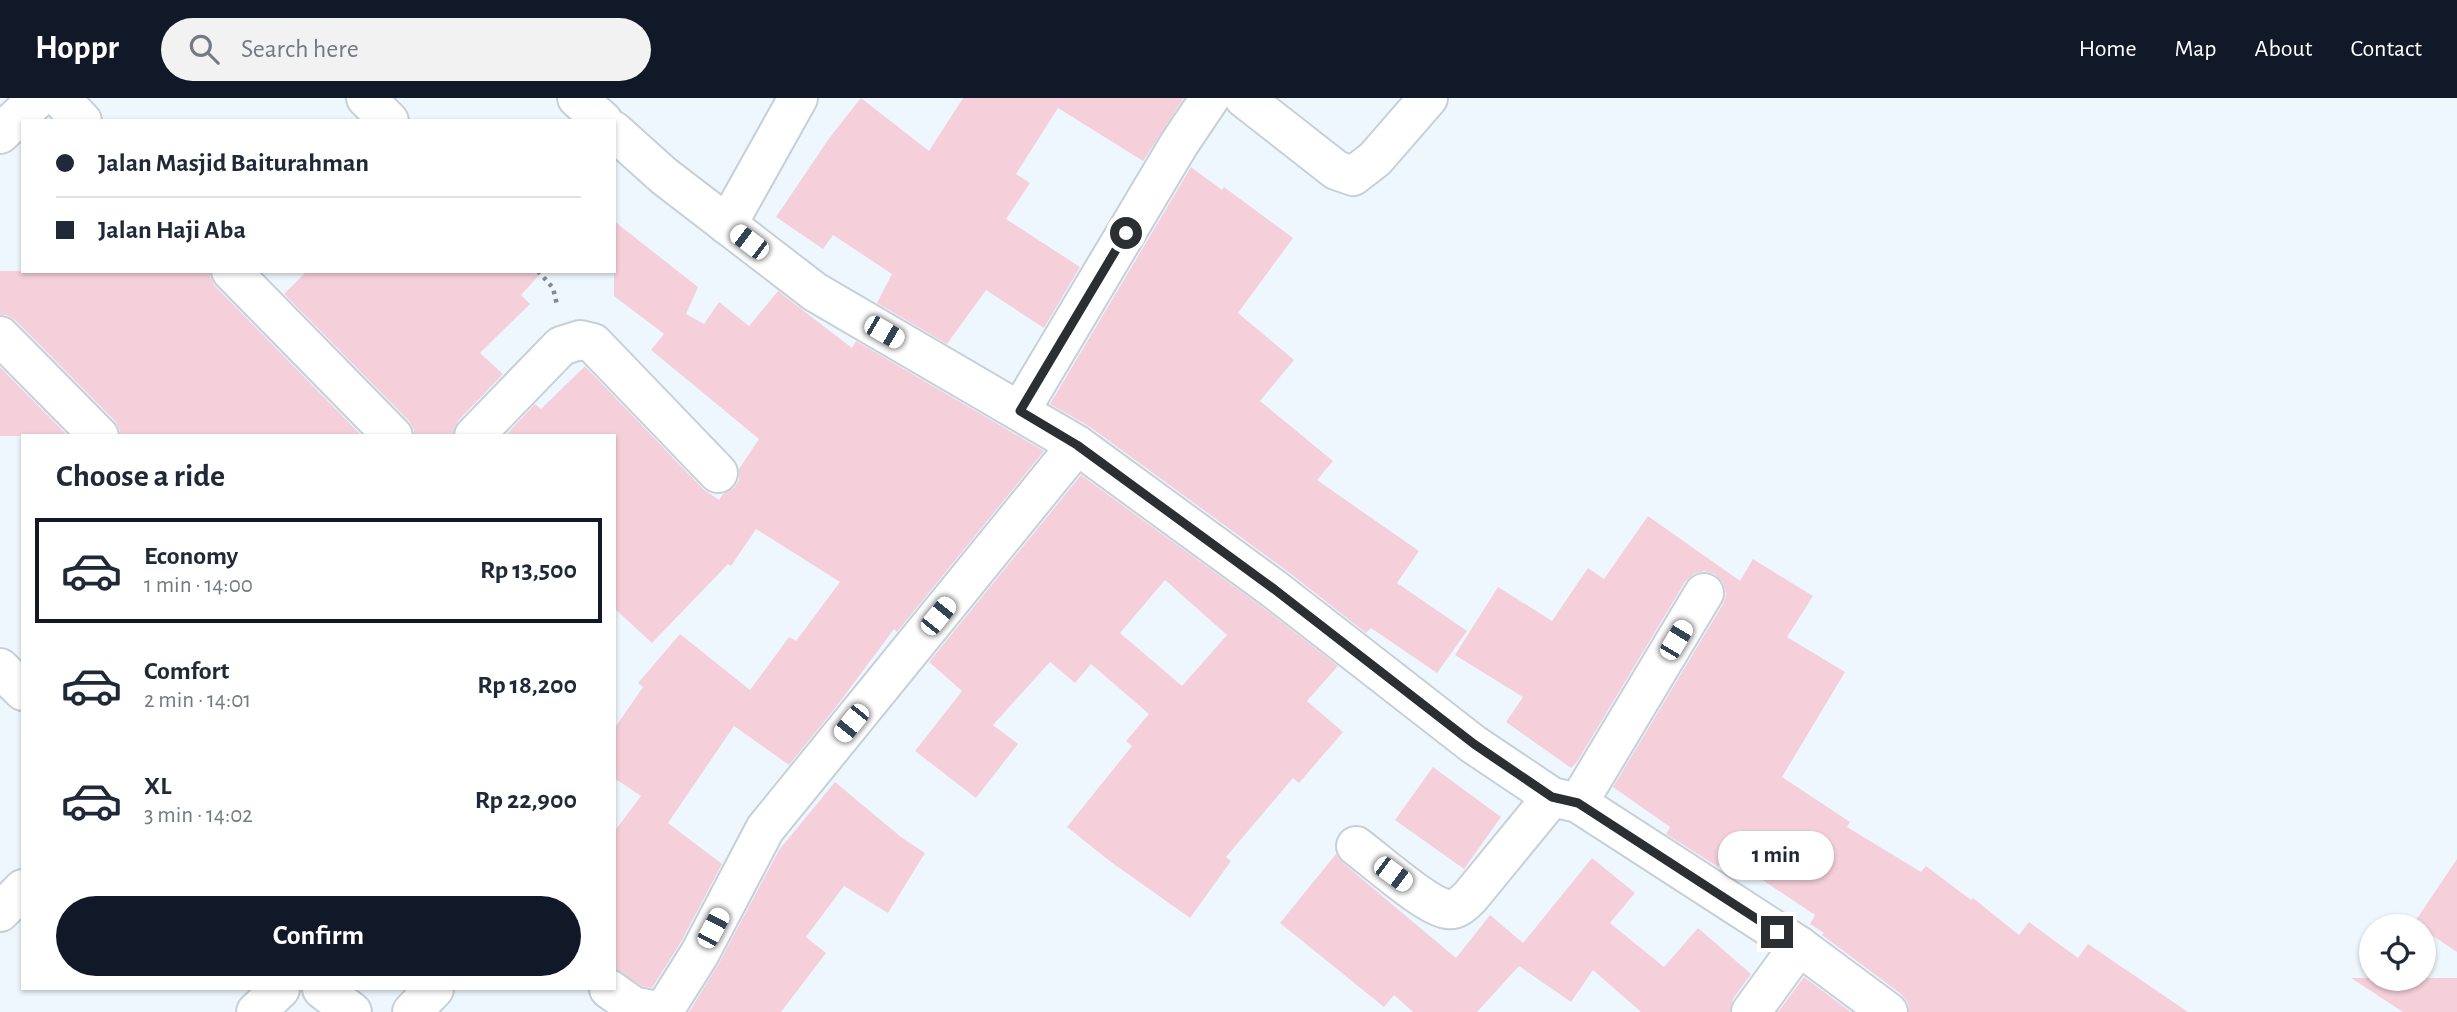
<!DOCTYPE html>
<html lang="en">
<head>
<meta charset="utf-8">
<style>
	body { margin:0; font-family:"Alegreya Sans",sans-serif; background:#f2f2f3; color:#1f2937; height:100vh; display:flex; flex-direction:column; font-size:26px; white-space:nowrap }
	* { box-sizing:border-box; margin:0 }
	p { font-size:23px; color:#747a83 }
	.icon { flex:none; width:38px; height:38px; fill:none; stroke:currentColor; stroke-width:2; stroke-linecap:round; stroke-linejoin:round }
	.map { position:relative; flex:1; overflow:hidden }
	.drawer { position:absolute; left:21px; top:336px; width:595px; height:556px; display:flex; flex-direction:column; background:#fff; border-radius:0px; box-shadow:0 2px 5px #0004 }
	.drawer>* { flex:none }
	.top-card { position:absolute; left:21px; top:21px; width:595px; height:154px; border-radius:0px; box-shadow:0 2px 5px #0004; display:grid; align-content:center; height:154px; padding:0 35px; background:#fff }
	.buttons { position:absolute; left:2359px; top:816px; display:grid; gap:14px }
	.buttons a { display:grid; place-items:center; width:77px; height:77px; border-radius:50%; background:#fff; box-shadow:0 2px 5px #0004; font-size:35px }
	.end { position:absolute; width:32px; height:32px; margin:-16px; border:9px solid #2b2f32; background:#fff; box-shadow:0 0 0 4px #fff }
	.from { border-radius:50% }
	.bubble { position:absolute; height:49px; border-radius:24px; background:#fff; box-shadow:0 2px 5px #0004; font-size:23px; font-weight:700; line-height:49px; text-align:center }
	.car { position:absolute; width:21px; height:42px; margin:-21px -10px; border-radius:9px; box-shadow:0 0 5px 2px #0007; background:linear-gradient(#fff 24%,#345 0 40%,#fff 0 76%,#345 0 86%,#fff 0) }
	.top-card b { display:flex; align-items:center; gap:24px; height:66px; font-size:26px }
	.top-card b+b { border-top:2px solid #e0e1e3 }
	.top-card i { width:18px; height:18px; background:#1f2937 }
	ul { padding:0; list-style:none }
	li { display:flex; align-items:center; gap:21px; height:105px; margin:0 14px 10px; padding:0 21px; border:4px solid transparent; border-radius:0px }
	li div { flex:1 }
	li b { display:block; font-size:26px }
	li em { font-style:normal; font-weight:700 }
	li.on { border-color:#111827 }
	li>.icon { width:63px; height:63px; stroke-width:1.5 }
	h2 { padding:0 35px; font-size:32px; line-height:84px }
	.button { display:flex; gap:14px; margin-top:auto; padding:14px 35px }
	.button a { flex:1; height:80px; border-radius:42px; background:#111827; color:#fff; font-size:28px; font-weight:700; line-height:80px; text-align:center }
	header { display:flex; align-items:center; gap:42px; box-sizing:border-box; height:98px; padding:0 35px; background:#111827; color:#fff }
	header strong { font-size:33px }
	nav { display:flex; gap:38px; margin-inline-start:auto; font-size:24px }
	.search { width:490px; height:63px; background:#f2f2f3; display:flex; align-items:center; gap:18px; box-sizing:border-box; padding:0 24px; border-radius:38px; color:#747a83; font-size:26px }
	.map>svg:first-child { display:block }
	.building { fill:#f5d0db; fill-rule:evenodd }
	.lines { fill:none; stroke-linecap:round; stroke-linejoin:round }
	.street-casing { stroke:#c5d0d8; stroke-width:42 }
	.path { stroke:#84898e; stroke-width:4.5; stroke-dasharray:3.5 5; stroke-linecap:butt }
	.street { stroke:#fff; stroke-width:38 }
	.route { stroke:#2b2f32; stroke-width:9 }
</style>
</head>
<body>
<header>
<strong>Hoppr</strong>
<div class="search"><svg class="icon" aria-label="search" viewBox="0 0 24 24"><circle cx="10" cy="10" r="6"/><path d="M15 15l6 6"/></svg>Search here</div>
<nav><a>Home</a><a>Map</a><a>About</a><a>Contact</a></nav>
</header>
<div class="map">
<svg width="2457" height="914" viewBox="0 0 2457 914">
	<rect width="100%" height="100%" fill="#eff7fe"/>
	<!-- building -->
	<g class="building">
		<polygon points="861,0 929,53 963,0 1184,0 1143,63 1058,10 1016,76 1030,85 1006,121 1080,169 1044,230 986,192 947,246 877,205 892,176 833,137 823,151 776,119 830,39"/>
		<polygon points="1191,69 1222,92 1224,89 1293,140 1238,215 1294,262 1260,303 1333,363 1317,382 1419,453 1397,485 1467,533 1437,575 1371,530 1366,535 1287,473 1090,329 1050,306"/>
		<polygon points="614,123 698,189 686,216 704,226 719,204 749,228 778,193 852,250 856,243 1044,353 897,534 894,531 836,609 789,667 734,628 668,725 722,766 681,844 652,890 642,888 614,870 614,734 641,698 614,680 614,631 643,589 638,585 680,536 750,592 789,539 796,543 840,484 756,431 731,468 728,466 652,545 614,510 614,338 505,338 535,306 541,311 585,268 703,391 719,402 723,396 734,390 739,382 739,371 759,341 651,252 664,236 614,198"/>
		<polygon points="0,173 210,173 210,179 215,188 362,338 120,338 120,332 115,323 16,223 6,217 0,217"/>
		<polygon points="307,173 543,173 521,197 530,206 480,255 503,276 458,323 453,338 414,338 414,332 409,323 284,196"/>
		<polygon points="0,269 68,338 0,338"/>
		<path d="M1081 377 1261 508 1338 568 1307 603 1343 634 1299 685 1293 680 1226 759 1231 763 1190 820 1111 764 1067 729 1132 648 1126 643 1149 616 1091 566 1075 585 1050 564 993 627 1018 646 976 700 915 653 962 593 929 564ZM1165 482 1227 537 1182 588 1120 535Z"/>
		<polygon points="1648,418 1740,483 1753,461 1813,498 1787,539 1845,574 1782,679 1850,724 1847,729 1921,774 1926,768 1971,802 1973,800 2019,837 2029,824 2078,860 2088,846 2188,914 1909,914 1908,905 1901,896 1822,837 1824,835 1810,826 1815,817 1725,757 1718,769 1666,736 1670,729 1613,689 1723,506 1726,496 1723,485 1715,476 1704,473 1694,476 1685,484 1577,664 1571,670 1506,624 1523,599 1455,557 1498,489 1552,523 1588,470 1604,481"/>
		<polygon points="1433,669 1501,719 1464,771 1395,722"/>
		<polygon points="835,684 901,739 925,755 888,815 844,788 806,839 826,855 781,914 689,914 719,865 779,752"/>
		<polygon points="1336,756 1343,765 1456,860 1490,817 1523,845 1592,760 1635,795 1610,825 1664,869 1698,830 1751,876 1733,901 1730,914 1641,914 1593,872 1571,904 1519,868 1477,914 1413,914 1394,897 1384,909 1280,825"/>
		<polygon points="2457,761 2457,854 2424,832 2424,828 2414,825"/>
		<polygon points="1804,879 1851,914 1778,914"/>
		<polygon points="2351,880 2457,880 2457,914 2403,914"/>
	</g>
	<g class="lines">
		<defs>
			<g id="street">
				<polyline points="60,0 82,23"/>
				<polyline points="366,0 389,23"/>
				<polyline points="577,0 603,23"/>
				<polyline points="1244,0 1336,72 1353,78 1375,61 1428,0"/>
				<polyline points="614,33 664,78 815,194 1077,347 1274,491 1473,646 1552,699 1578,705 1799,848 1888,914"/>
				<polyline points="0,36 38,0"/>
				<polyline points="727,127 798,0"/>
				<polyline points="231,173 393,338"/>
				<polyline points="0,238 99,338"/>
				<polyline points="1020,313 1179,46 1210,0"/>
				<polyline points="474,338 561,248 580,242 593,245 718,375"/>
				<polyline points="0,570 23,593"/>
				<polyline points="1578,705 1704,495"/>
				<path d="M1356 748C1375 762 1426 808 1447 811 1456 813 1464 805 1470 799L1552 699"/>
				<polyline points="0,814 23,791"/>
				<polyline points="322,891 352,914"/>
				<polyline points="609,891 633,908 662,914"/>
				<polyline points="256,914 280,891"/>
				<polyline points="412,914 434,891"/>
				<polyline points="663,914 700,855 765,731 1077,347"/>
				<polyline points="1751,914 1799,848"/>
			</g>
		</defs>
		<!-- street casing -->
		<use href="#street" class="street-casing"/>
		<!-- path -->
		<polyline class="path" points="538,173 553,190 557,207"/>
		<!-- street -->
		<use href="#street" class="street"/>
	</g>
	<g class="lines">
		<!-- route -->
		<polyline class="route" points="1126,135 1020,313 1077,347 1274,491 1474,646 1552,699 1578,705 1777,834"/>
	</g>
</svg>
<div class="buttons">
<a><svg class="icon" aria-label="locate" viewBox="0 0 24 24"><circle cx="12" cy="12" r="6"/><path d="M12 2v4M12 18v4M2 12h4M18 12h4"/></svg></a>
</div>
<i class="end from" style="left:1126px;top:135px"></i>
<i class="end" style="left:1777px;top:834px"></i>
<div class="bubble" style="left:1718px;top:733px;width:116px">1 min</div>
<i class="car" style="left:749px;top:144px;rotate:307deg"></i>
<i class="car" style="left:884px;top:234px;rotate:120deg"></i>
<i class="car" style="left:938px;top:518px;rotate:39deg"></i>
<i class="car" style="left:1676px;top:542px;rotate:31deg"></i>
<i class="car" style="left:851px;top:625px;rotate:219deg"></i>
<i class="car" style="left:1393px;top:776px;rotate:127deg"></i>
<i class="car" style="left:713px;top:830px;rotate:28deg"></i>
<div class="top-card">
<b><i class="from"></i>Jalan Masjid Baiturahman</b>
<b><i></i>Jalan Haji Aba</b>
</div>
<section class="drawer">
<h2>Choose a ride</h2>
<ul>
<li class="on"><svg class="icon" aria-label="car" viewBox="0 0 24 24"><path d="M5 17H2v-5l4-1 3-4h7l3 4 3 1v5h-3M9 17h6M6 11h13"/><circle cx="7" cy="17" r="2"/><circle cx="17" cy="17" r="2"/></svg><div><b>Economy</b><p>1 min · 14:00</p></div><em>Rp 13,500</em></li>
<li><svg class="icon" aria-label="car" viewBox="0 0 24 24"><path d="M5 17H2v-5l4-1 3-4h7l3 4 3 1v5h-3M9 17h6M6 11h13"/><circle cx="7" cy="17" r="2"/><circle cx="17" cy="17" r="2"/></svg><div><b>Comfort</b><p>2 min · 14:01</p></div><em>Rp 18,200</em></li>
<li><svg class="icon" aria-label="car" viewBox="0 0 24 24"><path d="M5 17H2v-5l4-1 3-4h7l3 4 3 1v5h-3M9 17h6M6 11h13"/><circle cx="7" cy="17" r="2"/><circle cx="17" cy="17" r="2"/></svg><div><b>XL</b><p>3 min · 14:02</p></div><em>Rp 22,900</em></li>
</ul>
<div class="button"><a>Confirm</a></div>
</section>
</div>
</body>
</html>
